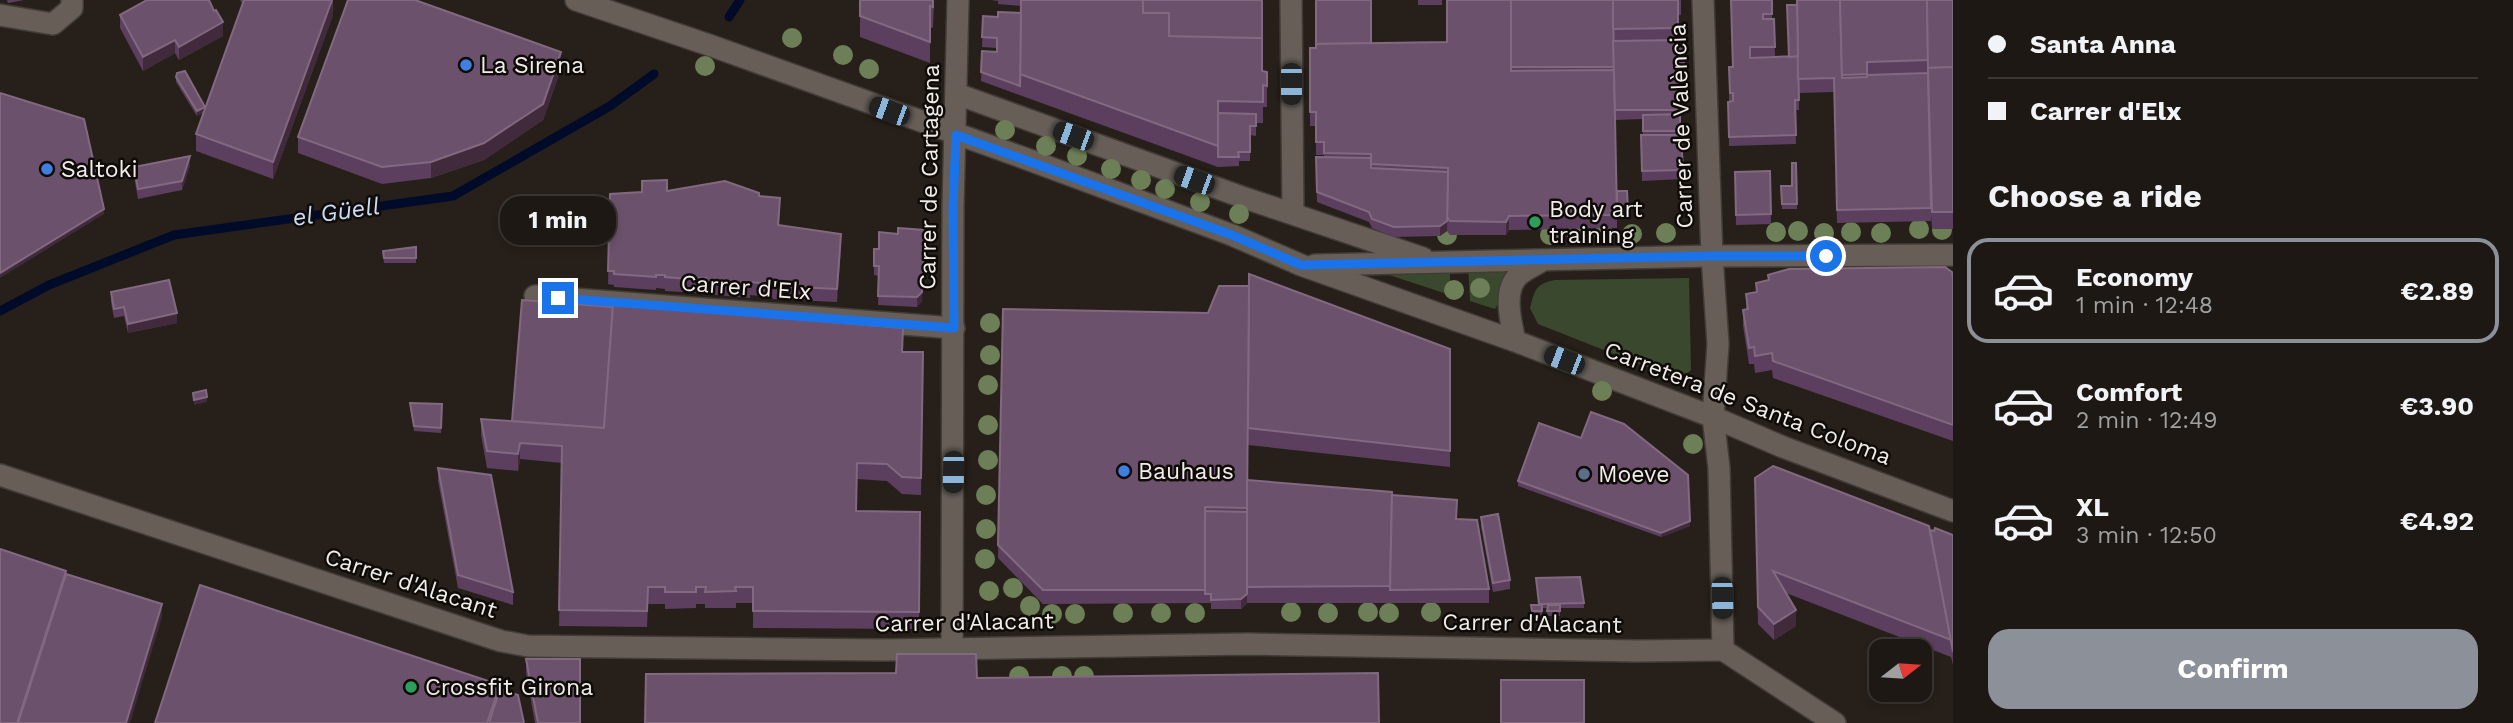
<!DOCTYPE html>
<html lang="en">
<head>
<meta charset="utf-8">
<style>
	body { margin:0; font-family:"Work Sans",sans-serif; background:#25211d; color:#f1f3f6; height:100vh; display:flex; flex-direction:column; font-size:26px; white-space:nowrap }
	* { box-sizing:border-box; margin:0 }
	p { font-size:23px; color:#a0a0a0 }
	.icon { flex:none; width:38px; height:38px; fill:none; stroke:currentColor; stroke-width:2; stroke-linecap:round; stroke-linejoin:round }
	.map { position:relative; flex:1; overflow:hidden }
	.panel { display:flex; flex-direction:column; background:#1d1814; width:560px }
	.panel>* { flex:none }
	.top-card { display:grid; align-content:center; height:154px; padding:0 35px; background:#1d1814 }
	.needle { width:46px; rotate:73deg }
	.buttons { position:absolute; left:1869px; top:639px; display:grid; gap:14px }
	.buttons a { display:grid; place-items:center; width:63px; height:63px; border-radius:14px; background:#1d1814; box-shadow:0 4px 10px #0003,0 0 0 2px #3b3734; font-size:35px }
	.end { position:absolute; width:32px; height:32px; margin:-16px; border:9px solid #1a73e8; background:#fff; box-shadow:0 0 0 4px #fff }
	.from { border-radius:50% }
	.bubble { position:absolute; height:49px; border-radius:21px; background:#1d1814; box-shadow:0 4px 10px #0003,0 0 0 2px #3b3734; font-size:23px; font-weight:700; line-height:49px; text-align:center }
	.car { position:absolute; width:21px; height:42px; margin:-21px -10px; border-radius:9px; box-shadow:0 0 5px 2px #0007; background:linear-gradient(#222 24%,#8ab4d8 0 40%,#222 0 76%,#8ab4d8 0 86%,#222 0) }
	.top-card b { display:flex; align-items:center; gap:24px; height:66px; font-size:26px }
	.top-card b+b { border-top:2px solid #3b3734 }
	.top-card i { width:18px; height:18px; background:#f1f3f6 }
	ul { padding:0; list-style:none }
	li { display:flex; align-items:center; gap:21px; height:105px; margin:0 14px 10px; padding:0 21px; border:4px solid transparent; border-radius:21px }
	li div { flex:1 }
	li b { display:block; font-size:26px }
	li em { font-style:normal; font-weight:700 }
	li.selected { border-color:#8c9099 }
	li>.icon { width:63px; height:63px; stroke-width:1.5 }
	h2 { padding:0 35px; font-size:32px; line-height:84px }
	.primary-button { display:flex; gap:14px; margin-top:auto; padding:14px 35px }
	.primary-button a { flex:1; height:80px; border-radius:21px; background:#8c9099; color:#fff; font-size:28px; font-weight:700; line-height:80px; text-align:center }
	main { display:flex; flex:1; min-height:0 }
	.map>svg:first-child { display:block }
	.green { fill:#3a482d }
	.lines { fill:none; stroke-linecap:round; stroke-linejoin:round }
	.stream { stroke:#000b2a; stroke-width:9 }
	.minor-casing { stroke:#423c37; stroke-width:24 }
	.minor { stroke:#665e57; stroke-width:21 }
	.tree { fill:#6d7f56 }
	.wall { fill:#5c3e5e }
	.shaded-wall { fill:#402a3c }
	.building { fill:#6c516c; stroke:#816980; stroke-width:2 }
	.route { stroke:#1a73e8; stroke-width:9 }
	.shop-dot { fill:#3f7fe0; stroke:#0e0b08; stroke-width:2.5 }
	.leisure-dot { fill:#2e9e5b; stroke:#0e0b08; stroke-width:2.5 }
	.service-dot { fill:#5c6f8a; stroke:#0e0b08; stroke-width:2.5 }
	.labels { text-anchor:middle; stroke-width:5; stroke-linejoin:round; paint-order:stroke }
	.poi-label { font-size:23px; fill:#f2ede9; stroke:#0e0b08; text-anchor:start }
	.street-label { font-size:23px; fill:#f2ede9; stroke:#0e0b08 }
	.water-label { font-size:24px; font-style:italic; fill:#caddf6; stroke:#0e0b08 }
</style>
</head>
<body>
<main>
<div class="map">
<svg width="1953" height="723" viewBox="0 0 1953 723">
	<rect width="100%" height="100%" fill="#27201a"/>
	<!-- green -->
	<g class="green">
		<polygon points="1468,264 1518,265 1495,309 1470,301"/>
		<polygon points="1450,265 1450,295 1374,270"/>
		<path d="M1689 278 1691 370 1680 380 1538 324 1530 308C1535 290 1535 284 1555 280Z"/>
	</g>
	<g class="lines">
		<!-- stream -->
		<g class="stream">
			<polyline points="729,17 740,0"/>
			<polyline points="0,311 49,285 174,235 453,196 610,106 654,74"/>
		</g>
		<defs>
			<g id="minor">
				<polyline points="576,0 712,46 1024,158 1232,235 1301,265 1515,341 1713,417 1783,447 1953,511"/>
				<polyline points="1291,0 1293,213"/>
				<polyline points="1703,0 1712,256 1718,344 1713,417 1719,468 1723,650"/>
				<polyline points="0,15 53,24 72,8 72,0"/>
				<polyline points="957,94 1242,197 1423,258"/>
				<polyline points="1315,265 1712,256 1953,255"/>
				<polyline points="535,296 954,328"/>
				<path d="M1515 341C1511 322 1502 290 1519 275 1526 269 1536 265 1543 260"/>
				<polyline points="0,475 501,641 528,646 884,650 1248,644 1636,651 1723,650"/>
				<polyline points="952,649 953,207 958,0"/>
				<polyline points="1723,650 1835,723"/>
			</g>
		</defs>
		<!-- minor casing -->
		<use href="#minor" class="minor-casing"/>
		<!-- minor -->
		<use href="#minor" class="minor"/>
	</g>
	<!-- trees -->
	<g class="tree">
		<circle cx="792" cy="38" r="10"/>
		<circle cx="843" cy="55" r="10"/>
		<circle cx="705" cy="66" r="10"/>
		<circle cx="869" cy="69" r="10"/>
		<circle cx="1005" cy="130" r="10"/>
		<circle cx="1046" cy="146" r="10"/>
		<circle cx="1077" cy="156" r="10"/>
		<circle cx="1111" cy="169" r="10"/>
		<circle cx="1141" cy="180" r="10"/>
		<circle cx="1165" cy="189" r="10"/>
		<circle cx="1200" cy="202" r="10"/>
		<circle cx="1239" cy="214" r="10"/>
		<circle cx="1919" cy="229" r="10"/>
		<circle cx="1942" cy="230" r="10"/>
		<circle cx="1798" cy="231" r="10"/>
		<circle cx="1776" cy="232" r="10"/>
		<circle cx="1851" cy="232" r="10"/>
		<circle cx="1666" cy="233" r="10"/>
		<circle cx="1824" cy="233" r="10"/>
		<circle cx="1881" cy="233" r="10"/>
		<circle cx="1604" cy="234" r="10"/>
		<circle cx="1632" cy="234" r="10"/>
		<circle cx="1447" cy="235" r="10"/>
		<circle cx="1550" cy="235" r="10"/>
		<circle cx="1577" cy="235" r="10"/>
		<circle cx="1480" cy="288" r="10"/>
		<circle cx="1454" cy="290" r="10"/>
		<circle cx="990" cy="323" r="10"/>
		<circle cx="990" cy="355" r="10"/>
		<circle cx="988" cy="385" r="10"/>
		<circle cx="1602" cy="391" r="10"/>
		<circle cx="988" cy="425" r="10"/>
		<circle cx="1693" cy="444" r="10"/>
		<circle cx="988" cy="460" r="10"/>
		<circle cx="986" cy="495" r="10"/>
		<circle cx="986" cy="529" r="10"/>
		<circle cx="985" cy="559" r="10"/>
		<circle cx="1013" cy="588" r="10"/>
		<circle cx="989" cy="591" r="10"/>
		<circle cx="1030" cy="606" r="10"/>
		<circle cx="1291" cy="612" r="10"/>
		<circle cx="1368" cy="612" r="10"/>
		<circle cx="1431" cy="612" r="10"/>
		<circle cx="1123" cy="613" r="10"/>
		<circle cx="1161" cy="613" r="10"/>
		<circle cx="1195" cy="613" r="10"/>
		<circle cx="1328" cy="613" r="10"/>
		<circle cx="1389" cy="613" r="10"/>
		<circle cx="1052" cy="614" r="10"/>
		<circle cx="1075" cy="614" r="10"/>
		<circle cx="1019" cy="676" r="10"/>
		<circle cx="1062" cy="676" r="10"/>
		<circle cx="1084" cy="676" r="10"/>
	</g>
	<!-- wall -->
	<g class="wall">
		<polygon points="7,0 24,0 8,3"/>
		<polygon points="240,0 333,0 333,15 273,179 196,151 196,134 203,112 197,116 176,82 176,77 205,109 243,5"/>
		<polygon points="860,0 934,0 933,28 930,27 930,63 860,37"/>
		<polygon points="991,0 1262,0 1262,71 1267,72 1267,107 1263,107 1263,123 1256,123 1256,136 1250,135 1250,161 1239,161 1239,166 1218,167 981,81 982,51 997,52 997,48 982,47 983,16 998,17 1021,13 1021,6 998,4 998,1"/>
		<rect x="1418" y="0" width="24" height="5"/>
		<polygon points="1447,0 1681,0 1681,15 1678,15 1678,42 1684,71 1684,80 1679,81 1683,179 1642,181 1641,135 1643,135 1643,119 1615,120 1617,191 1628,210 1628,215 1617,216 1617,228 1509,230 1506,235 1450,235 1447,231 1440,236 1394,237 1372,228 1369,222 1317,202 1316,157 1324,157 1324,155 1316,155 1316,126 1310,126 1310,62 1371,43 1447,42"/>
		<polygon points="1731,0 1772,0 1772,19 1774,19 1775,56 1750,58 1789,57 1953,0 1953,229 1932,229 1931,214 1931,221 1837,223 1834,92 1799,93 1799,110 1795,110 1796,144 1729,146 1729,67 1732,67"/>
		<polygon points="120,15 223,36 179,60 175,53 143,71 120,28"/>
		<polygon points="561,69 543,120 484,160 431,178 382,184 298,153 298,137"/>
		<polygon points="1796,163 1797,209 1782,209 1781,186 1792,186"/>
		<polygon points="190,165 182,190 138,199 134,176 134,167"/>
		<polygon points="1770,171 1771,224 1736,225 1735,172"/>
		<polygon points="667,191 759,196 780,211 779,226 841,247 837,302 773,299 772,297 750,295 750,298 706,294 706,292 699,291 699,293 665,291 665,289 656,288 656,290 614,287 614,285 608,284 610,194"/>
		<polygon points="416,247 416,263 384,263 383,251"/>
		<polygon points="874,249 922,301 917,307 878,305 879,276 874,275"/>
		<polygon points="1768,275 1953,275 1953,441 1773,378 1772,370 1755,373 1754,364 1749,364 1743,326 1743,310 1746,309 1746,294 1756,292 1756,283 1768,281"/>
		<polygon points="111,292 177,323 128,333 124,316 114,318 111,302"/>
		<polygon points="1003,309 1208,313 1450,349 1450,467 1248,445 1248,480 1392,495 1457,519 1489,589 1489,603 1247,603 1241,609 1211,609 1211,603 1043,604 998,558"/>
		<polygon points="902,352 923,352 921,495 902,494 887,481 857,479 856,511 920,512 919,629 753,628 753,603 736,603 736,608 705,608 705,604 696,604 696,608 665,609 665,604 648,604 647,627 559,626 562,463 520,459 518,471 487,468 481,435 481,419 512,421"/>
		<polygon points="410,403 442,404 441,433 414,431"/>
		<polygon points="438,468 513,592 513,605 458,588 438,481"/>
		<polygon points="1518,481 1690,526 1661,537 1518,486"/>
		<polygon points="1755,495 1953,535 1953,665 1951,657 1786,593 1796,626 1774,640 1758,624"/>
		<polygon points="1481,517 1510,580 1510,589 1493,592 1481,527"/>
		<polygon points="1536,578 1584,603 1584,608 1560,608 1560,616 1547,616 1547,608 1542,608 1542,616 1532,616 1531,605 1539,605"/>
		<polygon points="526,659 580,723 535,723 526,673"/>
	</g>
	<!-- shaded-wall -->
	<g class="shaded-wall">
		<polygon points="332,0 333,15 273,179 273,162"/>
		<polygon points="223,22 223,36 179,60 179,47"/>
		<polygon points="175,40 175,53 143,71 143,57"/>
		<polygon points="561,52 561,69 543,120 484,160 431,178 431,162"/>
		<polygon points="205,107 205,112 197,116 197,111"/>
		<polygon points="190,156 190,165 182,190 182,181"/>
		<polygon points="1448,182 1447,231 1440,236 1440,226"/>
		<polygon points="104,209 104,214 0,278 0,273"/>
		<polygon points="1509,216 1509,230 1506,235 1506,222"/>
		<polygon points="925,230 922,301 917,307 917,297"/>
		<polygon points="841,234 841,247 837,302 837,289"/>
		<polygon points="177,313 177,323 128,333 128,324"/>
		<polygon points="207,397 207,402 194,405 194,400"/>
		<polygon points="520,443 520,459 518,471 518,454"/>
		<polygon points="1690,521 1690,526 1661,537 1661,533"/>
		<polygon points="1247,594 1247,603 1241,609 1241,599"/>
		<polygon points="162,604 162,617 130,723 126,723"/>
		<polygon points="1796,610 1796,626 1774,640 1774,624"/>
	</g>
	<!-- building -->
	<g class="building">
		<polygon points="147,0 209,0 214,11 216,10 223,22 179,47 175,40 143,57 120,15"/>
		<polygon points="244,0 332,0 273,162 196,134"/>
		<polygon points="348,0 415,0 561,52 543,104 484,143 431,162 382,167 298,137"/>
		<polygon points="860,0 933,0 933,7 930,6 930,42 860,16"/>
		<polygon points="1021,0 1143,0 1143,13 1169,13 1169,36 1262,38 1262,71 1267,72 1267,86 1263,85 1263,102 1218,101 1218,146 1020,74"/>
		<polygon points="1143,0 1262,0 1262,38 1169,36 1169,13 1143,13"/>
		<polygon points="1316,0 1371,0 1371,43 1316,44"/>
		<polygon points="1447,0 1511,0 1511,71 1614,70 1617,215 1509,216 1506,222 1450,221 1447,217 1448,168 1371,164 1371,154 1324,153 1324,142 1316,142 1316,112 1310,112 1310,48 1316,48 1316,44 1447,42"/>
		<polygon points="1511,0 1613,0 1614,67 1511,67"/>
		<polygon points="1613,0 1678,0 1678,28 1613,29"/>
		<polygon points="1731,0 1772,0 1772,14 1763,14 1763,19 1774,19 1775,47 1750,47 1750,58 1798,56 1799,100 1795,100 1796,135 1729,137 1728,102 1733,101 1733,93 1730,93 1729,67 1733,67"/>
		<polygon points="1797,0 1840,0 1842,78 1867,77 1867,75 1928,73 1931,208 1837,210 1834,78 1798,79"/>
		<polygon points="1840,0 1927,0 1928,60 1867,62 1867,74 1842,75"/>
		<polygon points="1927,0 1953,0 1953,67 1928,68 1928,71"/>
		<polygon points="1787,5 1797,5 1798,56 1789,57"/>
		<polygon points="998,12 1021,13 1020,86 981,72 982,51 997,52 997,38 982,37 983,16 998,17"/>
		<polygon points="1678,40 1678,42 1683,42 1684,71 1679,71 1680,110 1615,110 1613,41"/>
		<polygon points="1953,67 1953,212 1932,212 1928,68"/>
		<polygon points="185,71 205,107 197,111 176,77 177,73"/>
		<polygon points="0,93 84,119 104,209 0,273"/>
		<polygon points="1218,113 1256,114 1256,126 1250,126 1250,152 1238,152 1239,157 1218,157"/>
		<polygon points="1680,114 1680,131 1643,131 1643,115"/>
		<polygon points="1641,135 1681,135 1683,170 1642,171"/>
		<polygon points="190,156 182,181 138,189 134,167"/>
		<polygon points="1316,157 1371,158 1371,168 1448,172 1447,221 1440,226 1394,227 1372,219 1369,212 1317,192"/>
		<polygon points="1792,163 1796,163 1797,204 1782,204 1781,186 1792,186"/>
		<polygon points="1770,171 1771,214 1736,215 1735,172"/>
		<polygon points="667,180 667,191 725,181 759,193 759,196 780,198 778,225 841,234 837,289 773,286 772,284 750,282 750,284 706,281 706,278 699,278 699,280 665,277 665,275 656,275 656,277 614,274 614,271 608,271 610,194 642,192 642,181"/>
		<polygon points="1617,191 1627,191 1628,210 1617,211"/>
		<polygon points="898,228 925,230 922,292 917,297 878,296 879,266 874,266 874,249 879,249 879,232 898,234"/>
		<polygon points="416,247 416,258 384,258 383,251"/>
		<polygon points="1945,267 1952,272 1953,278 1953,425 1773,361 1772,353 1755,356 1754,347 1749,348 1743,310 1748,309 1746,294 1757,292 1756,283 1769,280 1768,275 1789,269"/>
		<polygon points="1249,274 1450,349 1450,451 1248,428"/>
		<polygon points="169,280 177,313 128,324 124,307 114,309 111,292"/>
		<polygon points="1219,286 1249,286 1247,508 1205,507 1205,590 1043,590 998,545 1003,309 1208,313"/>
		<polygon points="522,300 613,307 604,428 512,421"/>
		<polygon points="613,304 903,328 902,352 923,352 921,478 902,477 887,464 857,463 856,511 920,512 919,612 753,611 753,587 735,587 736,591 705,592 706,587 696,587 696,592 665,592 665,587 648,587 647,611 559,610 562,446 520,443 518,454 487,451 481,419 604,428"/>
		<polygon points="206,390 207,397 194,400 193,393"/>
		<polygon points="410,403 442,404 441,428 414,426"/>
		<polygon points="1591,412 1624,424 1688,475 1690,521 1661,533 1518,481 1539,423 1581,438"/>
		<polygon points="1773,466 1929,526 1951,640 1773,571 1796,610 1774,624 1758,607 1755,478"/>
		<polygon points="438,468 491,475 513,592 458,575"/>
		<polygon points="1247,480 1392,492 1390,586 1247,587"/>
		<polygon points="1392,495 1457,500 1456,519 1477,520 1489,589 1390,590"/>
		<polygon points="1205,511 1247,512 1247,594 1241,599 1211,600 1211,594 1205,594"/>
		<polygon points="1498,514 1510,580 1493,583 1481,517"/>
		<polygon points="1935,528 1953,535 1953,652 1930,530 1934,531"/>
		<polygon points="0,549 66,571 17,723 0,723"/>
		<polygon points="66,574 162,604 126,723 18,723"/>
		<polygon points="1580,577 1584,603 1539,604 1536,578"/>
		<polygon points="200,585 500,685 487,723 155,723"/>
		<polygon points="1531,605 1542,605 1542,611 1532,611"/>
		<polygon points="1548,605 1560,605 1560,611 1547,611"/>
		<polygon points="897,654 976,654 977,678 1378,673 1379,723 645,723 646,674 896,673"/>
		<polygon points="526,659 580,659 580,723 538,723"/>
		<rect x="1501" y="680" width="83" height="43"/>
		<polygon points="500,689 518,695 524,723 489,723"/>
	</g>
	<g class="lines">
		<!-- route -->
		<polyline class="route" points="558,298 954,328 953,207 956,135 1232,235 1301,265 1712,256 1826,256"/>
	</g>
	<!-- markers -->
	<g class="shop-dot">
		<circle cx="466" cy="65" r="7"/>
		<circle cx="47" cy="169" r="7"/>
		<circle cx="1124" cy="471" r="7"/>
	</g>
	<g class="leisure-dot">
		<circle cx="1535" cy="222" r="7"/>
		<circle cx="411" cy="687" r="7"/>
	</g>
	<circle class="service-dot" cx="1584" cy="474" r="7"/>
	<g class="labels">
		<!-- poi labels -->
		<g class="poi-label">
			<text x="480" y="73">La Sirena</text>
			<text x="61" y="177">Saltoki</text>
			<text x="1549" y="217">Body art<tspan x="1549" dy="26">training</tspan></text>
			<text x="1138" y="479">Bauhaus</text>
			<text x="1598" y="482">Moeve</text>
			<text x="425" y="695">Crossfit Girona</text>
		</g>
		<!-- street labels -->
		<g class="street-label">
			<text transform="translate(1681 126) rotate(-92)" y="8">Carrer de València</text>
			<text transform="translate(929 177) rotate(-89)" y="8">Carrer de Cartagena</text>
			<text transform="translate(746 287) rotate(4)" y="8">Carrer d'Elx</text>
			<text transform="translate(1748 403) rotate(21)" y="8">Carretera de Santa Coloma</text>
			<text transform="translate(411 583) rotate(18)" y="8">Carrer d'Alacant</text>
			<text transform="translate(964 622) rotate(-1)" y="8">Carrer d'Alacant</text>
			<text transform="translate(1532 623) rotate(1)" y="8">Carrer d'Alacant</text>
		</g>
		<!-- water labels -->
		<g class="water-label">
			<text transform="translate(336 212) rotate(-8)" y="8">el Güell</text>
		</g>
	</g>
</svg>
<div class="buttons">
<a><svg class="needle" viewBox="-14 -14 28 28"><path d="M0-13l5 13h-10z" fill="#e53935"/><path d="M0 13l5-13h-10z" fill="#a0a0a0"/></svg></a>
</div>
<i class="end from" style="left:1826px;top:256px"></i>
<i class="end" style="left:558px;top:298px"></i>
<div class="bubble" style="left:500px;top:196px;width:116px">1 min</div>
<i class="car" style="left:1291px;top:84px;rotate:180deg"></i>
<i class="car" style="left:889px;top:111px;rotate:290deg"></i>
<i class="car" style="left:1073px;top:136px;rotate:290deg"></i>
<i class="car" style="left:1194px;top:180px;rotate:290deg"></i>
<i class="car" style="left:1564px;top:360px;rotate:291deg"></i>
<i class="car" style="left:953px;top:472px;rotate:181deg"></i>
<i class="car" style="left:1722px;top:598px;rotate:178deg"></i>
</div>
<section class="panel">
<div class="top-card">
<b><i class="from"></i>Santa Anna</b>
<b><i></i>Carrer d'Elx</b>
</div>
<h2>Choose a ride</h2>
<ul>
<li class="selected"><svg class="icon" aria-label="car" viewBox="0 0 24 24"><path d="M5 17H2v-5l4-1 3-4h7l3 4 3 1v5h-3M9 17h6M6 11h13"/><circle cx="7" cy="17" r="2"/><circle cx="17" cy="17" r="2"/></svg><div><b>Economy</b><p>1 min · 12:48</p></div><em>€2.89</em></li>
<li><svg class="icon" aria-label="car" viewBox="0 0 24 24"><path d="M5 17H2v-5l4-1 3-4h7l3 4 3 1v5h-3M9 17h6M6 11h13"/><circle cx="7" cy="17" r="2"/><circle cx="17" cy="17" r="2"/></svg><div><b>Comfort</b><p>2 min · 12:49</p></div><em>€3.90</em></li>
<li><svg class="icon" aria-label="car" viewBox="0 0 24 24"><path d="M5 17H2v-5l4-1 3-4h7l3 4 3 1v5h-3M9 17h6M6 11h13"/><circle cx="7" cy="17" r="2"/><circle cx="17" cy="17" r="2"/></svg><div><b>XL</b><p>3 min · 12:50</p></div><em>€4.92</em></li>
</ul>
<div class="primary-button"><a>Confirm</a></div>
</section>
</main>
</body>
</html>
